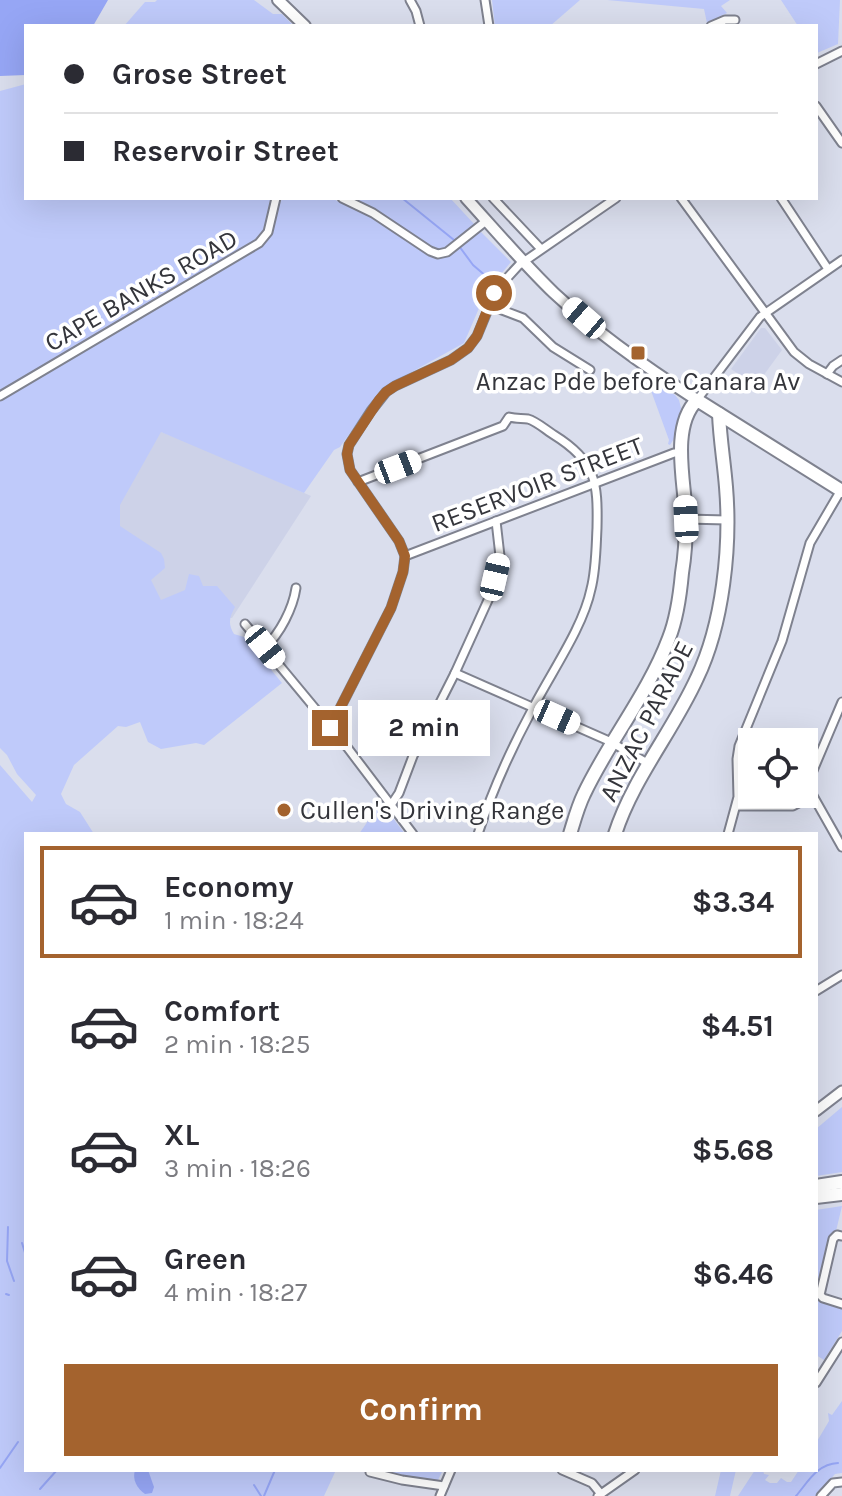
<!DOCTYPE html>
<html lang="en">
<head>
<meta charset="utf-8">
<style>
	body { margin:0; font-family:Karla,sans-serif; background:#f2f2f3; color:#2b2b33; height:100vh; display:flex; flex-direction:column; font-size:30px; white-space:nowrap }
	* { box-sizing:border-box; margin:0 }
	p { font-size:26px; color:#7c7c81 }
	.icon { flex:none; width:44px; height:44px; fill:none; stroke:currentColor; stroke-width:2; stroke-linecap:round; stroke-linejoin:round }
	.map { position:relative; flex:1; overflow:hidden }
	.sheet { position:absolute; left:24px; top:832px; width:794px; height:640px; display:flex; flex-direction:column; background:#fff; border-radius:0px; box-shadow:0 8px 32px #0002 }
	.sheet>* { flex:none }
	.top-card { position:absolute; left:24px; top:24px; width:794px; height:176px; border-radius:0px; box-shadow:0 8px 32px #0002; display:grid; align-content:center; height:176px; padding:0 40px; background:#fff }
	.fabs { position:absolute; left:738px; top:728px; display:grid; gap:16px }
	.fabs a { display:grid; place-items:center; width:80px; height:80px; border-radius:0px; background:#fff; box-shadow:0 8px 32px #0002; font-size:40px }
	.end { position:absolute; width:36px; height:36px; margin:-18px; border:10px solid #a4632e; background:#fff; box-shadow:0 0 0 4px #fff }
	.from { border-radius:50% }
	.bubble { position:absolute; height:56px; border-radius:0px; background:#fff; box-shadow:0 8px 32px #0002; font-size:26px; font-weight:700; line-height:56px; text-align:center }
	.car { position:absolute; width:24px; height:48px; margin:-24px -12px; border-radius:10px; box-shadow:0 0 6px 2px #0007; background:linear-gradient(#fff 24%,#345 0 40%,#fff 0 76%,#345 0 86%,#fff 0) }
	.top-card b { display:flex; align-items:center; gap:28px; height:76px; font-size:30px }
	.top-card b+b { border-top:2px solid #e1e1e2 }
	.top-card i { width:20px; height:20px; background:#2b2b33 }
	ul { padding:14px 0 0; list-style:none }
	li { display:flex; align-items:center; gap:24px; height:112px; margin:0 16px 12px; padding:0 24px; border:4px solid transparent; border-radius:0px }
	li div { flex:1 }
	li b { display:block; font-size:30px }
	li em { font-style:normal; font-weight:700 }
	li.current { border-color:#a4632e }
	li>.icon { width:72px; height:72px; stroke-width:1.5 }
	.button { display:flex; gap:16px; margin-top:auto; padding:16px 40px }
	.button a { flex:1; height:92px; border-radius:0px; background:#a4632e; color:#fff; font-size:32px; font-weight:700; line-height:92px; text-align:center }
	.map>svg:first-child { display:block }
	.built { fill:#cdd2e8 }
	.green { fill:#bfcafa }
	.water { fill:#96a6f5 }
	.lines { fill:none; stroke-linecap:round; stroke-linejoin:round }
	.stream { stroke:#96a6f5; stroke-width:2 }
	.minor-casing { stroke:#7f828f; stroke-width:11 }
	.tertiary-casing { stroke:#7f828f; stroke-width:13 }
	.secondary-casing { stroke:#7f828f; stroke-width:14 }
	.primary-casing { stroke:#7f828f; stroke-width:16 }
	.minor { stroke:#fff; stroke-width:7 }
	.tertiary { stroke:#fff; stroke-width:9 }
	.secondary { stroke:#fff; stroke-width:10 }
	.primary { stroke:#fff; stroke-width:12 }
	.route { stroke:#a4632e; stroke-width:10 }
	.poi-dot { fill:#a4632e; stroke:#fff; stroke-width:3 }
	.labels { text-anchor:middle; stroke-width:7; stroke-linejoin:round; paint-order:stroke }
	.street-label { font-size:26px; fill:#34353b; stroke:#fff }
	.poi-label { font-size:26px; fill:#34353b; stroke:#fff }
</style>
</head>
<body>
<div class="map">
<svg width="842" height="1496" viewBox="0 0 842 1496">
	<rect width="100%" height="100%" fill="#dadeed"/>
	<!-- built -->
	<g class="built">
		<polygon points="761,328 765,328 782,350 761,379 743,377 731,369"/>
		<polygon points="125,418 203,448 311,496 232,618 0,593 0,475"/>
	</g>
	<!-- green -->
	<g class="green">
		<polygon points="157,0 254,0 273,14 282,14 294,26 124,26 145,2 155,2"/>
		<polygon points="492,0 580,0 550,26 495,26"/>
		<polygon points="607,0 730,0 721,6 727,13 707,23 704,9"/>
		<polygon points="781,0 840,0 838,44 817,53 816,26 798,26"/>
		<polygon points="26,84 26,198 274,198 265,231 256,243 0,392 0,91"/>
		<path d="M283 198H331L372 217 426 254C452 264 460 241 481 232L511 262 486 292 464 343 381 389 340 447 334 450 304 493 161 432 120 505V526L161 553 164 559 165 568 151 580 161 600 185 590 189 574 199 576 203 586H217L235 607C229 618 228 624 234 634L244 637 282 683 204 745 196 743 161 749 148 742 140 722 126 727 118 726 74 765 61 794 66 804 80 812 94 834H26V1470H336L324 1496H0V765L32 802 36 795 17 774 7 755 0 748V400L260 248C279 229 270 216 283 198Z"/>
		<polygon points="348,198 450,198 475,225 447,249 437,250 378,213"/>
		<polygon points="646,377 675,395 679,400 681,408 677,434 670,445 668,444 669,440"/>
		<polygon points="379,805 383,805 405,834 359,834"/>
		<polygon points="842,1107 842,1172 816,1176 816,1129"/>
		<polygon points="842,1206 836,1231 830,1239 817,1299 842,1309 842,1331 824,1360 816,1355 816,1210"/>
		<polygon points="842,1401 842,1473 835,1474 816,1496 738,1496 755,1470 763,1470 764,1474 769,1475 765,1480 770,1483 777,1483 781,1478 787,1482 791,1482 799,1470 816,1470 816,1443 829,1421 828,1413 832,1415"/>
		<polygon points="382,1470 443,1470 438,1480 437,1480 406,1477"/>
		<polygon points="721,1470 736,1470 730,1496 715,1496"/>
	</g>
	<!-- water -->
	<g class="water">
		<polygon points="0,0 108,0 93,26 26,26 26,75 0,76"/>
		<path d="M135 1470H148L154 1487 152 1493 145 1494C137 1488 132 1480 135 1470Z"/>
	</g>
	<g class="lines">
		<!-- stream -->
		<g class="stream">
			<polyline points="402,198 454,240"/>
			<polyline points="459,246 473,265 494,283"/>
			<polyline points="8,1227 7,1261 14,1281"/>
			<polyline points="22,1243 26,1256"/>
			<polyline points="6,1294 9,1295"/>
			<polyline points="0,1468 18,1442"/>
			<polyline points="254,1485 261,1496"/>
			<polyline points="40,1489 57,1470"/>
			<polyline points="264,1496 275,1470"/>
			<path d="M796 1496C808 1482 817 1464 838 1463"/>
		</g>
		<defs>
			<g id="minor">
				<polyline points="410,0 416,11 420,26"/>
				<polyline points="485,0 489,26"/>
				<polyline points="711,26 725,20 735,20"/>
				<polyline points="816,64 842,51"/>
				<polyline points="816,106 842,143"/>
				<polyline points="342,198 373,213 430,251 438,254 447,252 486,221"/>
				<polyline points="493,198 541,249"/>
				<polyline points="681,198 794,352 809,364 842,382"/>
				<polyline points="781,198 828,269"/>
				<polyline points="489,305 523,318 553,347 590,370"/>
				<polyline points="827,374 833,366 842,360"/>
				<polyline points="0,396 259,243 268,232 276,198"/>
				<polyline points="697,400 760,317 842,260"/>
				<path d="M358 482 503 426 509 417C516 419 522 418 528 419 536 421 546 430 554 435 596 461 598 482 597 528 596 548 596 570 591 589 583 628 550 674 532 710 510 751 492 791 478 834"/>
				<polyline points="686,519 727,520"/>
				<polyline points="405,556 674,453 681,453"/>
				<polyline points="245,624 347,747 413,834"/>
				<path d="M265 647C280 634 293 608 296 588"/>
				<polyline points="455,673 609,741 649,764"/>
				<polyline points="842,702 809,780 808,787 842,847"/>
				<polyline points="330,728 391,608 403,572 405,556 399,541 350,470 347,454 349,445 371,411 386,392 395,386 451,360 468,348 477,336 496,290 519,265 616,198"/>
				<polyline points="391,805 399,793 413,756 455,673 489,598 500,556 496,521"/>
				<polyline points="737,806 793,806 812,796"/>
				<polyline points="728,834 738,797 737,759 739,746 782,641 810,543 841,490"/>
				<polyline points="816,991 842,975"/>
				<polyline points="842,1236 837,1235 833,1239 820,1295 823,1298 842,1304"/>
				<polyline points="816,1383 842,1342"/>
				<polyline points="562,1470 592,1483 601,1494"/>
				<polyline points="370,1472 402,1480 444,1486"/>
				<polyline points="440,1496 451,1470"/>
				<polyline points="598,1496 635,1470"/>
				<polyline points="821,1496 833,1483 842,1482"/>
			</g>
			<polyline id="tertiary" points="816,1111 842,1091"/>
			<g id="secondary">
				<polyline points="278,0 305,26"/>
				<path d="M466 198C495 230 523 263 554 293 598 334 647 368 697 400"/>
			</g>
			<g id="primary">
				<path d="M570 834C574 821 578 806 584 794 609 741 648 694 669 638 677 618 680 595 682 573 685 555 686 536 686 518 685 483 670 427 697 400L842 491"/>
				<path d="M615 834C633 778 673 731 697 678 723 624 731 546 726 487 724 462 720 439 719 414"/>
				<polyline points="816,1186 842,1182"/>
				<polyline points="816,1197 842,1194"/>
			</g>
		</defs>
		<!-- minor casing -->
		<use href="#minor" class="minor-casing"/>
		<!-- tertiary casing -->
		<use href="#tertiary" class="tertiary-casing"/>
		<!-- secondary casing -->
		<use href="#secondary" class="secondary-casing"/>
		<!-- primary casing -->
		<use href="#primary" class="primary-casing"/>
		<!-- minor -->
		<use href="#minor" class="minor"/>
		<!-- tertiary -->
		<use href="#tertiary" class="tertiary"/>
		<!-- secondary -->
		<use href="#secondary" class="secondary"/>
		<!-- primary -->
		<use href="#primary" class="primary"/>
	</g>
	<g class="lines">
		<!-- route -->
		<polyline class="route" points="330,728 391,608 403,572 405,556 399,541 350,470 347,454 349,445 379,400 386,392 395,386 451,360 468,348 477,336 494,293"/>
	</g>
	<!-- markers -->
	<g class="poi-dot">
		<rect x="630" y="345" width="16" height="16" rx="4"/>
		<circle cx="284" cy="810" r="8"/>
	</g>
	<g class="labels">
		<!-- street labels -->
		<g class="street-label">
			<text transform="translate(141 290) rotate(-30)" y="9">CAPE BANKS ROAD</text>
			<text transform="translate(537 484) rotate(-21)" y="9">RESERVOIR STREET</text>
			<text transform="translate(646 721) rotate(-63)" y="9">ANZAC PARADE</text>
		</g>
		<!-- poi labels -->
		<g class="poi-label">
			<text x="638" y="390">Anzac Pde before Canara Av</text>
			<text x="300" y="819" text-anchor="start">Cullen's Driving Range</text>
		</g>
	</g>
</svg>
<div class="fabs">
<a><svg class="icon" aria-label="locate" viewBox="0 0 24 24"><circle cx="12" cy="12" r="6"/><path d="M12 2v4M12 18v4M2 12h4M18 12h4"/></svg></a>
</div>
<i class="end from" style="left:494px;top:293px"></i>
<i class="end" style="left:330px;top:728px"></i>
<div class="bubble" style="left:358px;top:700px;width:132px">2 min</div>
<i class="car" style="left:584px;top:318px;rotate:311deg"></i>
<i class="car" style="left:398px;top:467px;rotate:69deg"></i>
<i class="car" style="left:686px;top:519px;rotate:357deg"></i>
<i class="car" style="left:495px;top:577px;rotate:13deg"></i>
<i class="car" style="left:265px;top:647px;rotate:141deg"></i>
<i class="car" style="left:557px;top:717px;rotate:114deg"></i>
<div class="top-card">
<b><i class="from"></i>Grose Street</b>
<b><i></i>Reservoir Street</b>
</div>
<section class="sheet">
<ul>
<li class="current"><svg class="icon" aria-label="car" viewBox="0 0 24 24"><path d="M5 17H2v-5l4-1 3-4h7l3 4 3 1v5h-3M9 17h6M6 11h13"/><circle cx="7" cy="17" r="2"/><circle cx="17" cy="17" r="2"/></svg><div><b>Economy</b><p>1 min · 18:24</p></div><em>$3.34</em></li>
<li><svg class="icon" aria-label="car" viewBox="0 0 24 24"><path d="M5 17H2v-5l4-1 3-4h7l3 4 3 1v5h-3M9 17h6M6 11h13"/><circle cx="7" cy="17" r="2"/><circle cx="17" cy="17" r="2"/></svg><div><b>Comfort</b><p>2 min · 18:25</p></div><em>$4.51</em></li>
<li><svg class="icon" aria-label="car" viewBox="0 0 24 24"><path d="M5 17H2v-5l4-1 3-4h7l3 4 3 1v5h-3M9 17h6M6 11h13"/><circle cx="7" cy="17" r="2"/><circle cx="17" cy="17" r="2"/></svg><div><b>XL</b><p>3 min · 18:26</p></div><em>$5.68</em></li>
<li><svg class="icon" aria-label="car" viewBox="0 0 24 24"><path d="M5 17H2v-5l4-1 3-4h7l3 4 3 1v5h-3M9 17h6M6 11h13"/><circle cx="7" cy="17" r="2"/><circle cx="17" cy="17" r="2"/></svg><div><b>Green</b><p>4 min · 18:27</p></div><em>$6.46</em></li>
</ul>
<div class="button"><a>Confirm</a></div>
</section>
</div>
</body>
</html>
